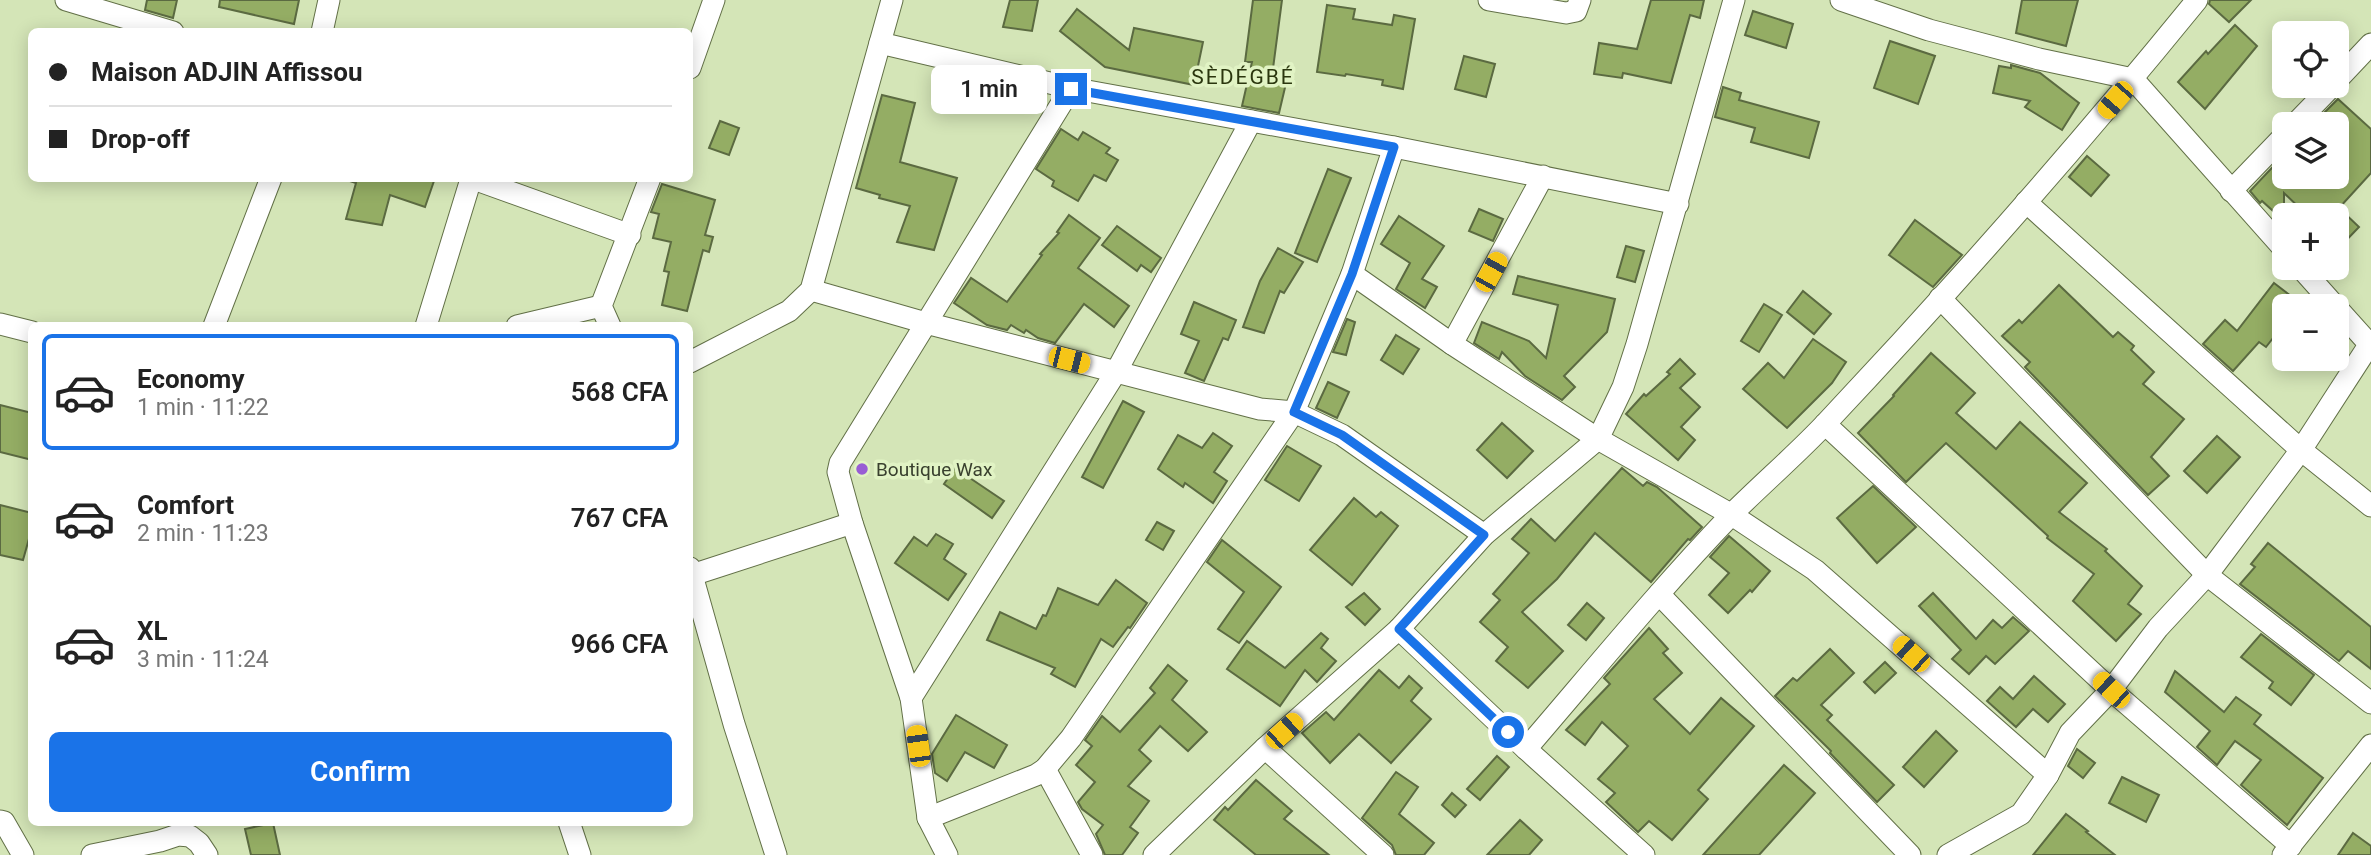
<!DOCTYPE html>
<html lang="en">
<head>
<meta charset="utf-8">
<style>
	body { margin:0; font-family:Roboto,sans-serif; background:#f2f2f2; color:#222; height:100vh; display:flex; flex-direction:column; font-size:26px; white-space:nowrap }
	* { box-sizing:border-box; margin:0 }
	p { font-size:23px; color:#767676 }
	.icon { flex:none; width:38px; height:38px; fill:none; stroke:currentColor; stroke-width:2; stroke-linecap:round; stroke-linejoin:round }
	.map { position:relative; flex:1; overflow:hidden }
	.panel { position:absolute; left:28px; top:322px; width:665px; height:504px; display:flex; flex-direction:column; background:#fff; border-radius:10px; box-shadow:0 4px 18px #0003 }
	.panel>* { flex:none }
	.hud { position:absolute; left:28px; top:28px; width:665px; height:154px; border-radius:10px; box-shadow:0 4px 18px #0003; display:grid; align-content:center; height:154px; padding:0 21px; background:#fff }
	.tools { position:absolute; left:2272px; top:21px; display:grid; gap:14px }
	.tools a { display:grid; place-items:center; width:77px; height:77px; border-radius:10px; background:#fff; box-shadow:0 4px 18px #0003; font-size:35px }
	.end { position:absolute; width:32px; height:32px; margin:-16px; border:9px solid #1a73e8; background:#fff; box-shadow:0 0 0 4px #fff }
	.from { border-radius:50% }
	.bubble { position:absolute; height:49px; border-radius:10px; background:#fff; box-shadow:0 4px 18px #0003; font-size:23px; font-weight:600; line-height:49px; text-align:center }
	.car { position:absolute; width:21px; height:42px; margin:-21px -10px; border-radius:9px; box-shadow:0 0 5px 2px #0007; background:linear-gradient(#f5c518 24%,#345 0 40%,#f5c518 0 76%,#345 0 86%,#f5c518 0) }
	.hud b { display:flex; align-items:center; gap:24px; height:66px; font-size:26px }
	.hud b+b { border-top:2px solid #e0e0e0 }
	.hud i { width:18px; height:18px; background:#222 }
	ul { padding:12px 0 0; list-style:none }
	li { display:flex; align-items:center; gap:21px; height:116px; margin:0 14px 10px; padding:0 7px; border:4px solid transparent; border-radius:10px }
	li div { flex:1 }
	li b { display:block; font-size:26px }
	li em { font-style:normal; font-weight:600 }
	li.active { border-color:#1a73e8 }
	li>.icon { width:63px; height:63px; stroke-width:1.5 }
	.primary-button { display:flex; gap:14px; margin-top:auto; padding:14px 21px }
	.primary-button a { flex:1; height:80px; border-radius:10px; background:#1a73e8; color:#fff; font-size:28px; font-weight:600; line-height:80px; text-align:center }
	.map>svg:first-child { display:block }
	.building { fill:#94ad64; stroke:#5b6a41; stroke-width:2 }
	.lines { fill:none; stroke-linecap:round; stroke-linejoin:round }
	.street-casing { stroke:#627047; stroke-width:23 }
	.street { stroke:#fff; stroke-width:21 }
	.route { stroke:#1a73e8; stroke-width:9 }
	.poi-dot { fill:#985dd4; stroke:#e1f3c4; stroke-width:2.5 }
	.labels { text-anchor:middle; stroke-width:7; stroke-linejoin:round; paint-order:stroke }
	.poi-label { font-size:19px; fill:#39402e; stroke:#e1f3c4; text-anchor:start }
	.neighbourhood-label { font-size:21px; letter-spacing:2px; fill:#2a360e; stroke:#e1f3c4 }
</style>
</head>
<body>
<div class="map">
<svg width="2371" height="855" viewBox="0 0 2371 855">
	<rect width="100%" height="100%" fill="#d4e5b7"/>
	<!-- building -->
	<g class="building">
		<polygon points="147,0 177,0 173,18 145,10"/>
		<polygon points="220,0 299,0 294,24 219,7"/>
		<polygon points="1010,0 1038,0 1032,31 1003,27"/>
		<polygon points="1253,0 1282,0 1272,76 1287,79 1279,113 1242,106 1252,62 1245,62"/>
		<polygon points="1651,0 1704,0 1700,18 1690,15 1671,83 1623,73 1622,78 1594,74 1599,43 1637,49"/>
		<polygon points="2022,0 2078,0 2066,46 2016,33"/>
		<polygon points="2210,0 2251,0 2229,22 2209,4"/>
		<polygon points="1327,5 1355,9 1353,19 1392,25 1394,15 1415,19 1403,89 1382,85 1383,80 1346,74 1345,76 1317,72"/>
		<polygon points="1077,9 1129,50 1134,28 1203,42 1194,85 1105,67 1060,31"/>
		<polygon points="1753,11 1793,24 1786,48 1745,35"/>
		<polygon points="2235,25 2257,46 2205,109 2178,82 2206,51 2208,54"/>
		<polygon points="1890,41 1935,56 1918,104 1874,88"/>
		<polygon points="1464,56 1495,64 1486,97 1455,89"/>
		<polygon points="2011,65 2040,73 2079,103 2062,130 2025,107 2030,101 1993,93 1999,66 2011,68"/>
		<polygon points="1723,87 1741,93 1739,100 1819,122 1809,158 1751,142 1755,128 1715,117"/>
		<polygon points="882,95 915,103 900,162 957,178 934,250 897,242 910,206 879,198 880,195 856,188"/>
		<polygon points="2338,99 2371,129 2371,173 2339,208 2359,227 2336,251 2336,211 2333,215 2307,215 2284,193 2284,221 2262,201 2260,203 2250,191 2284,155 2284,177 2336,177 2336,124 2313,124"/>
		<polygon points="720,121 739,128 729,155 709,148"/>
		<polygon points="1061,129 1078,140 1083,132 1110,148 1106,153 1118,160 1106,181 1094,175 1078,201 1052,186 1054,181 1036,169"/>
		<polygon points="2087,156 2109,175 2091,196 2069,177"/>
		<polygon points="1328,169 1351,178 1317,262 1295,253"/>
		<polygon points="351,178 435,178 425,207 390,195 382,225 346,219 356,183 350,181"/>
		<polygon points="662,184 715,200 705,235 713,237 709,252 703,250 687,311 662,305 669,272 664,271 671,242 653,238 659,214 651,212"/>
		<polygon points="1479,209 1503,219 1493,241 1469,231"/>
		<polygon points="1069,215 1100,238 1078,268 1129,306 1114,327 1084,304 1055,343 1038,338 1026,330 1024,333 1011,325 1007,330 987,325 954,303 971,278 1007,302 1042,255 1040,254 1059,233 1057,232"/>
		<polygon points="1399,216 1444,246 1422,279 1437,287 1425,308 1396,289 1410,263 1381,244"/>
		<polygon points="1915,220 1962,255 1933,287 1889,255"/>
		<polygon points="1117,226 1161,258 1151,272 1141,265 1137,271 1102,245"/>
		<polygon points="1626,246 1644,251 1635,282 1617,277"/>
		<polygon points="1278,248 1303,262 1284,293 1280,291 1264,333 1243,327 1260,281"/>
		<polygon points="1518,276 1615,299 1607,332 1564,376 1575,387 1562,400 1525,376 1502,352 1499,359 1474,343 1482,322 1529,341 1546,358 1558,305 1513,294"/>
		<polygon points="2274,283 2304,306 2284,306 2284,324 2266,347 2259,342 2233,371 2203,344 2225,320 2237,331"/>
		<polygon points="2059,285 2113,337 2118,332 2134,346 2131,350 2154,372 2143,384 2184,419 2151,457 2169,476 2148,495 2025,367 2030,362 2002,336 2019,320 2022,323"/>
		<polygon points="1803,291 1831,314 1814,334 1787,312"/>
		<polygon points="1194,302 1236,320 1228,340 1223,338 1204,381 1185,373 1199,341 1181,334"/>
		<polygon points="1764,304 1782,315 1759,352 1741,341"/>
		<polygon points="1347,319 1355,322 1346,355 1333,352"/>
		<polygon points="1396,335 1419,349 1403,374 1381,360"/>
		<polygon points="1813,339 1846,362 1832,383 1787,428 1743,389 1768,363 1784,378"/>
		<polygon points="1931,353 1975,393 1956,413 1996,449 2020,422 2087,483 2059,512 2107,549 2105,551 2142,586 2128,604 2141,614 2116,641 2073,601 2094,574 2047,538 2048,536 1946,443 1906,482 1858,433 1894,396 1893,395"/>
		<polygon points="1680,359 1695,374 1680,388 1700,407 1681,427 1695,440 1678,460 1626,414 1644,394 1646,396 1670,374 1667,372"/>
		<polygon points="1328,382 1349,392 1337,418 1316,408"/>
		<polygon points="1123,401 1144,412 1103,488 1082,477"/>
		<polygon points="0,405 32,413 32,460 0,452"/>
		<polygon points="1502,423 1533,451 1507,478 1477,450"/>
		<polygon points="1213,433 1232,446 1214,472 1227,481 1213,503 1185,483 1183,487 1158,469 1178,435 1202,448"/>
		<polygon points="2217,436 2240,457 2207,493 2184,471"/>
		<polygon points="1287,446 1321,466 1299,501 1265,480"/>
		<polygon points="955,468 1004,501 992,518 944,484"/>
		<polygon points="1622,468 1643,486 1647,482 1657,487 1702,527 1690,540 1688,539 1651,582 1595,533 1557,579 1522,612 1563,651 1528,688 1496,661 1508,647 1480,622 1500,600 1493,594 1529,553 1512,539 1531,519 1555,541"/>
		<polygon points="1873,486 1916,527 1877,563 1837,518"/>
		<polygon points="1354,498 1376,517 1381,512 1398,526 1352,585 1310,550"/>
		<polygon points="0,505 32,513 32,528 23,560 0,555"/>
		<polygon points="1157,522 1174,531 1163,550 1146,540"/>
		<polygon points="936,534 953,544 944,559 966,574 948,600 895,563 914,537 927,546"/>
		<polygon points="1729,536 1770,571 1752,592 1750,590 1728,613 1709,595 1729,573 1710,557"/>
		<polygon points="1222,540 1281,587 1239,643 1218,629 1244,592 1207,562"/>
		<polygon points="2268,543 2371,627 2371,669 2348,651 2339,661 2240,584 2255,567 2251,564"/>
		<polygon points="1116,580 1147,603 1130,628 1128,627 1113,647 1101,639 1075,687 1051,674 1055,668 987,640 1000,612 1036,629 1043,615 1046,616 1058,588 1098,605"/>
		<polygon points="1364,593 1380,609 1365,625 1346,607"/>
		<polygon points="1933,593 1976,639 1993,620 2002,628 2013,617 2029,631 1995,664 1986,656 1969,674 1952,659 1961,650 1919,606"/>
		<polygon points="1587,603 1604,618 1586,640 1568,625"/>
		<polygon points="1649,628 1668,649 1663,653 1682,673 1654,699 1690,734 1721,698 1754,726 1698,790 1708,799 1672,840 1649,821 1638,832 1606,802 1615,793 1598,779 1628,746 1602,722 1585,745 1566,730 1610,684 1604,678"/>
		<polygon points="1321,633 1328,639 1321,648 1336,661 1317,682 1305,670 1280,706 1227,669 1247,641 1285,668"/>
		<polygon points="2261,634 2314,675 2291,705 2269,688 2273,682 2241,657"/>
		<polygon points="1830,649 1854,673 1821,705 1832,715 1827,720 1894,785 1877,802 1830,753 1831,751 1775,696 1793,678 1797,681"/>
		<polygon points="1885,662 1896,673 1875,693 1864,682"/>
		<polygon points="1168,665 1187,681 1172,700 1207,732 1188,751 1160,726 1139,750 1151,761 1128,786 1149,801 1130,827 1138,833 1122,855 1105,855 1096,834 1103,825 1082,809 1078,802 1095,782 1076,765 1092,746 1085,740 1102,716 1120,732 1155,693 1150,688"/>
		<polygon points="1379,670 1399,688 1409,676 1422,688 1411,701 1431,719 1391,763 1359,734 1330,763 1302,733 1326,712 1334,720"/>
		<polygon points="2175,671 2224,712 2236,697 2261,715 2254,724 2323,778 2287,825 2241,785 2261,760 2235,741 2217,765 2197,747 2210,731 2165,692"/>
		<polygon points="2034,676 2065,704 2048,722 2033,709 2016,727 1987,701 2000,687 2013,699"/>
		<polygon points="956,715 1007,745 994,768 965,752 947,781 935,773 932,754"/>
		<polygon points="1936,731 1957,751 1924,787 1903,767"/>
		<polygon points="2077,749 2095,763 2083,778 2068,766"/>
		<polygon points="1497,756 1509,767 1480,800 1467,789"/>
		<polygon points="1784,765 1815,793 1759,855 1703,855"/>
		<polygon points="1396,772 1418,787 1399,814 1434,843 1424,855 1396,855 1392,845 1362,818"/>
		<polygon points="2122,777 2159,795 2146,822 2109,803"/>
		<polygon points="1256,780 1292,811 1284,819 1329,855 1256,855 1214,820 1225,807 1228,810"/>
		<polygon points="1452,793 1466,805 1455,817 1442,805"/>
		<polygon points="2066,814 2088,831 2086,832 2115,855 2033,855"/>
		<polygon points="1520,820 1542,840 1529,855 1487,855"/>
		<polygon points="273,823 280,855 251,855 245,829"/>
		<polygon points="2353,833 2371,846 2371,855 2338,855"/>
	</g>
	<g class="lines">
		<defs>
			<g id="street">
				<polyline points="66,0 173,32"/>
				<polyline points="1489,0 1566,13 1576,11 1580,0"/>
				<polyline points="1841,0 1929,30 2039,59 2133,79 2284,249"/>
				<polyline points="322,32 329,0"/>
				<polyline points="880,43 1071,88 1394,147 1678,204"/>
				<polyline points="690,68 714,0"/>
				<polyline points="2336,81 2371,44"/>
				<polyline points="2295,124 2332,86"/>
				<polyline points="471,178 630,235"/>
				<polyline points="2231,191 2284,136"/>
				<polyline points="2026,202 2301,450 2371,506"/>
				<polyline points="2301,268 2335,306"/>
				<polyline points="1352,274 1452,344 1598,439 1732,515 1815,570 2048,775"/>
				<polyline points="811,290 926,323 1260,409 1294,412 1342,435 1484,535"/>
				<polyline points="1940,298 2207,575 2371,703"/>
				<polyline points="2336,307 2371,346"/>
				<polyline points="0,324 32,332"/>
				<polyline points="214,326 271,178"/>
				<polyline points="426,326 471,179"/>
				<polyline points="517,326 601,306"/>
				<polyline points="610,326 601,306 650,178"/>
				<polyline points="1452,344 1543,176"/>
				<polyline points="690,362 789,311 811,290 892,0"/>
				<polyline points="1825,424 2111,690 2291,846"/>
				<polyline points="690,568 734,724 776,855"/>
				<polyline points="692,575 852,523"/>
				<polyline points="1659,594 1910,855"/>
				<polyline points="1399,629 1526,749 1644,855"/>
				<polyline points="911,698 1116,372 1251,121"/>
				<polyline points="1265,748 1383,855"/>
				<path d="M1526 749C1594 670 1660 589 1732 514 1763 483 1797 454 1827 422 1955 286 2079 145 2197 0"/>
				<polyline points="1045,769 1092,855"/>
				<polyline points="928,818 1036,775 1045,769 1071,738 1294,412 1352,274 1394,147"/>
				<polyline points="0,821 4,822 23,855"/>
				<polyline points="569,822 580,855"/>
				<polyline points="92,855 160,841 178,835 190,836 199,843 207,855"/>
				<polyline points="947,855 928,818 911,698 852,523 838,472 840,463 1071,88"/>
				<polyline points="1154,855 1265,748 1399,629 1484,535 1598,439 1623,387 1637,344 1734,0"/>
				<polyline points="1948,855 2021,814 2048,775 2070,733 2111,690 2158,628 2207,575 2301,450 2371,342"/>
				<polyline points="2283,855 2371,745"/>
			</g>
		</defs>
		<!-- street casing -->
		<use href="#street" class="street-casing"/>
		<!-- street -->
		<use href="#street" class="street"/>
	</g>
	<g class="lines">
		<!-- route -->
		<polyline class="route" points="1071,89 1394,147 1352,274 1294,412 1342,435 1484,535 1399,629 1508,732"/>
	</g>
	<!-- markers -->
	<circle class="poi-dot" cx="862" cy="469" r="7"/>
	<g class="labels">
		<!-- poi labels -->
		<g class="poi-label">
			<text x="876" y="476">Boutique Wax</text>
		</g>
		<!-- neighbourhood labels -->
		<g class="neighbourhood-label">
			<text x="1243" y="84">SÈDÉGBÉ</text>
		</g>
	</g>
</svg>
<div class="tools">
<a><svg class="icon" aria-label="locate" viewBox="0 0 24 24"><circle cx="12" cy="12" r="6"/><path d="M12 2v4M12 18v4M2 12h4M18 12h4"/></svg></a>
<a><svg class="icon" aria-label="layers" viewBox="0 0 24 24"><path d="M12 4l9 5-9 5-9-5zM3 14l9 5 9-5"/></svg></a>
<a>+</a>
<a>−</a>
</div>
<i class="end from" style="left:1508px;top:732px"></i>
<i class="end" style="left:1071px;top:89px"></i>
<div class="bubble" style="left:931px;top:65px;width:116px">1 min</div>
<i class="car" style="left:2115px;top:100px;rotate:221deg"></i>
<i class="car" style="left:1491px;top:272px;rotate:29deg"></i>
<i class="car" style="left:1069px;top:360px;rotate:104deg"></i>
<i class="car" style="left:1911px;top:654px;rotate:312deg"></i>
<i class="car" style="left:2111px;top:690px;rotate:313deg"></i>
<i class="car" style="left:1284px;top:731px;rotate:48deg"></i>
<i class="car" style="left:918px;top:746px;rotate:352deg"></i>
<div class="hud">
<b><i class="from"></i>Maison ADJIN Affissou</b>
<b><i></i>Drop-off</b>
</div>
<section class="panel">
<ul>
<li class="active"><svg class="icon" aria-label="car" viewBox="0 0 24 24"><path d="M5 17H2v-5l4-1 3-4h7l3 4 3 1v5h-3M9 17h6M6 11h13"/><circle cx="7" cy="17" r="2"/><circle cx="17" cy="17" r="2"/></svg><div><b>Economy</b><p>1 min · 11:22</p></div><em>568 CFA</em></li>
<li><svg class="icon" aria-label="car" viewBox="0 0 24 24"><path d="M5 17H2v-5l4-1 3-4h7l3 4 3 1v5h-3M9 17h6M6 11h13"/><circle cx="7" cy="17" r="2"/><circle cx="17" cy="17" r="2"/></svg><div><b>Comfort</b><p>2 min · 11:23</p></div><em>767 CFA</em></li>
<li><svg class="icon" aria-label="car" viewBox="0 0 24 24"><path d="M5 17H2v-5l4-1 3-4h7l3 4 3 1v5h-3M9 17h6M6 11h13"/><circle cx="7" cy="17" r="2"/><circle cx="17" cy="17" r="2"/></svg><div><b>XL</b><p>3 min · 11:24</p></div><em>966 CFA</em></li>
</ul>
<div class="primary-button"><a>Confirm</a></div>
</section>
</div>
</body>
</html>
